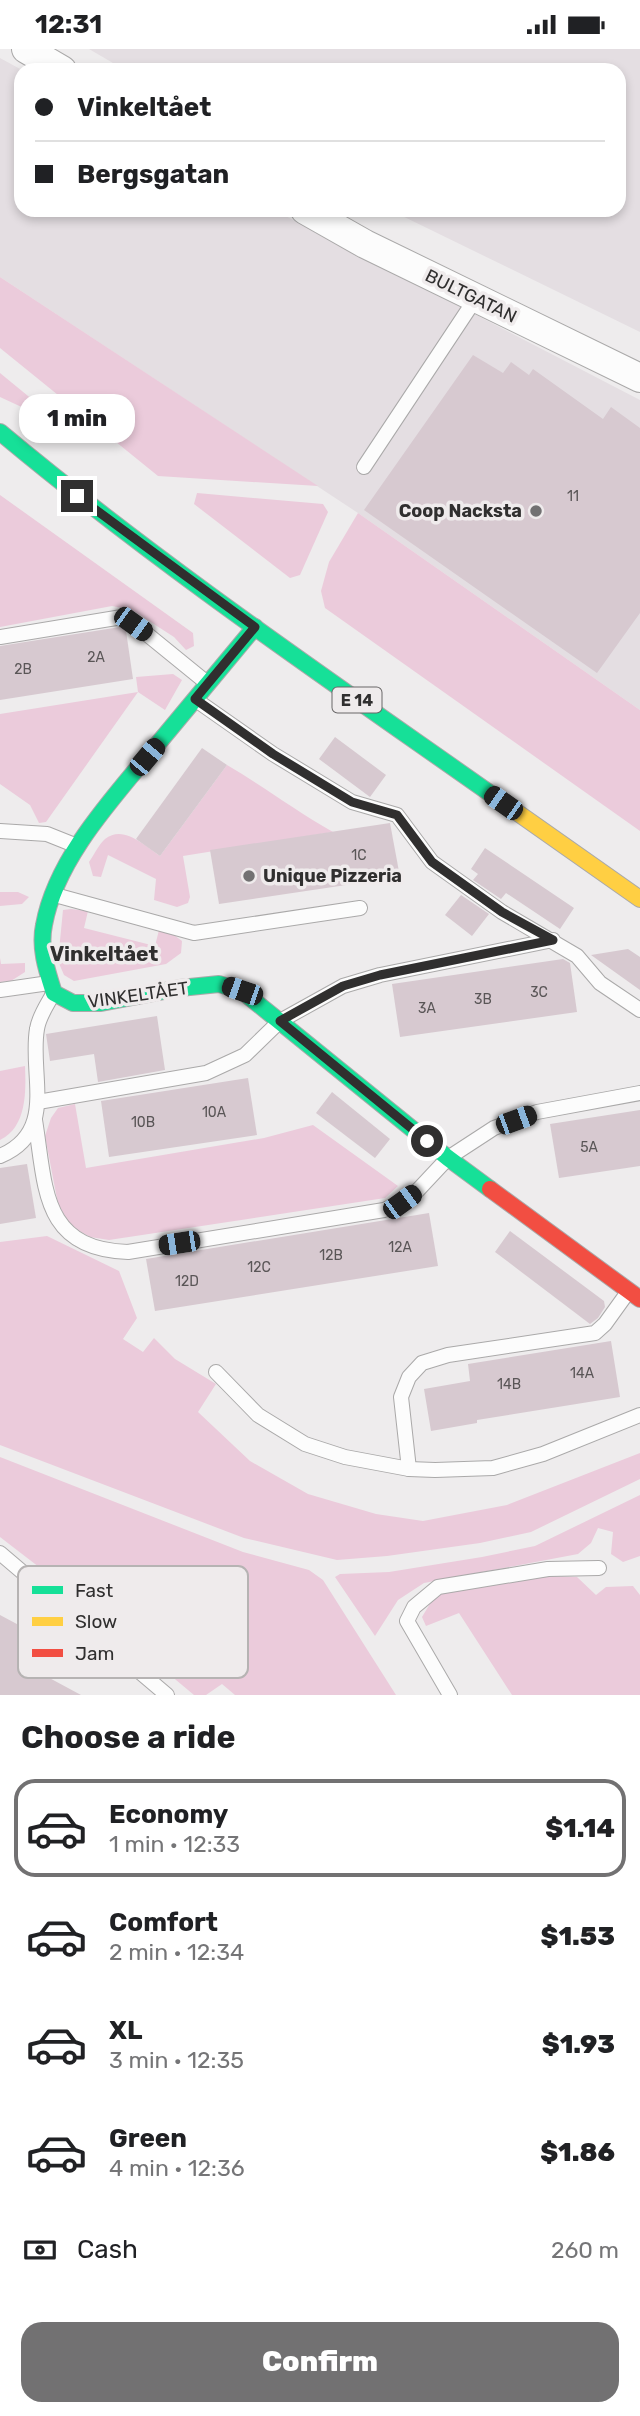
<!DOCTYPE html>
<html lang="en">
<head>
<meta charset="utf-8">
<style>
	body { margin:0; font-family:Rubik,sans-serif; background:#f6f6f6; color:#202124; height:100vh; display:flex; flex-direction:column; font-size:26px; white-space:nowrap }
	* { box-sizing:border-box; margin:0 }
	p { font-size:23px; color:#757577 }
	.icon { flex:none; width:38px; height:38px; fill:none; stroke:currentColor; stroke-width:2; stroke-linecap:round; stroke-linejoin:round }
	.map { position:relative; height:1646px; overflow:hidden }
	.side { display:flex; flex-direction:column; background:#fff; flex:1 }
	.side>* { flex:none }
	.banner { position:absolute; left:14px; top:14px; width:612px; height:154px; border-radius:21px; box-shadow:0 4px 10px #0003; display:grid; align-content:center; height:154px; padding:0 21px; background:#fff }
	.end { position:absolute; width:32px; height:32px; margin:-16px; border:9px solid #302f2f; background:#fff; box-shadow:0 0 0 4px #fff }
	.from { border-radius:50% }
	.bubble { position:absolute; height:49px; border-radius:21px; background:#fff; box-shadow:0 4px 10px #0003; font-size:23px; font-weight:800; line-height:49px; text-align:center }
	.car { position:absolute; width:21px; height:42px; margin:-21px -10px; border-radius:9px; box-shadow:0 0 5px 2px #0007; background:linear-gradient(#222 24%,#8ab4d8 0 40%,#222 0 76%,#8ab4d8 0 86%,#222 0) }
	.banner b { display:flex; align-items:center; gap:24px; height:66px; font-size:26px }
	.banner b+b { border-top:2px solid #e0e0e0 }
	.banner i { width:18px; height:18px; background:#202124 }
	ul { padding:0; list-style:none }
	li { display:flex; align-items:center; gap:21px; height:98px; margin:0 14px 10px; padding:0 7px; border:4px solid transparent; border-radius:21px }
	li div { flex:1 }
	li b { display:block; font-size:26px }
	li em { font-style:normal; font-weight:800 }
	li.active { border-color:#727172 }
	li>.icon { width:63px; height:63px; stroke-width:1.5 }
	h2 { padding:0 21px; font-size:32px; line-height:84px }
	.pay { display:flex; align-items:center; gap:18px; height:77px; padding:0 21px; font-size:26px }
	.pay p { margin-inline-start:auto }
	.button { display:flex; gap:14px; margin-top:auto; padding:14px 21px }
	.button a { flex:1; height:80px; border-radius:21px; background:#727172; color:#fff; font-size:28px; font-weight:800; line-height:80px; text-align:center }
	.status { display:flex; justify-content:space-between; align-items:center; height:49px; padding:0 35px; background:#fff; direction:ltr }
	.status svg { height:19px; fill:currentColor }
	.map>svg:first-child { display:block }
	.built { fill:#e4dee2 }
	.green { fill:#ebcbdb }
	.building { fill:#d7c9d0 }
	.lines { fill:none; stroke-linecap:round; stroke-linejoin:round }
	.lane-casing { stroke:#aaa9a9; stroke-width:16 }
	.street-casing { stroke:#aaa9a9; stroke-width:30 }
	.fast-casing { stroke:#aaa9a9; stroke-width:18 }
	.slow-casing { stroke:#aaa9a9; stroke-width:18 }
	.jam-casing { stroke:#aaa9a9; stroke-width:18 }
	.lane { stroke:#fcfcfc; stroke-width:14 }
	.street { stroke:#fcfcfc; stroke-width:28 }
	.fast { stroke:#16e098; stroke-width:16 }
	.slow { stroke:#ffcf43; stroke-width:16 }
	.jam { stroke:#f24e42; stroke-width:16 }
	.route { stroke:#302f2f; stroke-width:9 }
	.poi-dot { fill:#727172; stroke:#efebec; stroke-width:2.5 }
	.labels { text-anchor:middle; stroke-width:7; stroke-linejoin:round; paint-order:stroke }
	.number-label { font-size:14px; fill:#5a5657 }
	.shield { fill:#efebec; stroke:#696768; stroke-width:2 }
	.shield-label { font-size:16px; font-weight:bold; fill:#302f2f }
	.street-label { font-size:18px; fill:#302f2f; stroke:#efebec }
	.poi-label { font-size:18px; font-weight:bold; fill:#302f2f; stroke:#efebec; text-anchor:end }
	.quarter-label { font-size:21px; font-weight:bold; fill:#302f2f; stroke:#efebec }
	.key { fill:#efebec; stroke:#b6b3b3; stroke-width:2 }
	.key-label { font-size:19px; fill:#302f2f }
</style>
</head>
<body>
<div class="status"><b>12:31</b><svg viewBox="0 0 49 12"><path d="M0 12V9h3v3zM5 12V6h3v6zM10 12V3h3v9zM15 12V0h3v12zM26 1h20v11H26zM47 4h2v5h-2z"/></svg></div>
<div class="map">
<svg width="640" height="1646" viewBox="0 0 640 1646">
	<rect width="100%" height="100%" fill="#eeeced"/>
	<!-- built -->
	<g class="built">
		<polygon points="89,0 640,0 640,283 390,161 620,161 620,21 125,21"/>
		<polygon points="0,9 22,21 21,161 274,161 640,351 640,661 358,464 0,228"/>
	</g>
	<!-- green -->
	<g class="green">
		<polygon points="0,228 318,437 158,427 0,299"/>
		<polygon points="0,324 67,379 0,348"/>
		<polygon points="197,444 323,455 328,463 300,526 290,529 194,455"/>
		<polygon points="0,446 193,584 194,597 186,601 174,588 132,561 112,557 0,578"/>
		<polygon points="358,464 640,661 640,782 325,559 321,542 329,513"/>
		<polygon points="173,625 182,631 165,661 138,643 46,773 39,774 30,756 0,735 0,665 138,643 136,628"/>
		<path d="M227 716C263 737 296 762 333 783L183 807 190 848 188 854 177 858 154 851 156 830 108 806 101 828 93 827 89 813C94 806 99 795 105 790 124 775 146 798 160 807Z"/>
		<polygon points="0,843 18,843 29,848 22,855 0,857"/>
		<polygon points="71,860 88,862 84,879 155,897 159,881 170,883 182,892 181,904 166,915 74,932 64,926 58,912 63,861"/>
		<polygon points="0,909 1,915 25,914 25,923 11,932 0,933"/>
		<path d="M25 1017C26 1042 27 1078 0 1091V1022Z"/>
		<polygon points="75,1055 86,1119 264,1089 313,1076 398,1137 385,1149 109,1191 90,1188 71,1177 58,1155 45,1087 51,1069 58,1059"/>
		<polygon points="47,1187 119,1222 137,1269 123,1290 143,1303 154,1289 175,1310 216,1335 198,1363 250,1412 308,1445 376,1465 423,1472 507,1456 640,1404 640,1430 531,1483 480,1494 387,1507 337,1511 244,1489 0,1396 0,1193"/>
		<polygon points="0,1408 243,1503 309,1521 323,1531 396,1646 235,1646 222,1635 206,1646 194,1646 61,1535 0,1488"/>
		<polygon points="640,1446 640,1507 623,1513 611,1505 613,1483 598,1479 591,1494 578,1505 424,1534 398,1551 375,1587 335,1528 340,1525 389,1523 482,1508 535,1497"/>
		<polygon points="543,1527 577,1528 596,1546 606,1538 633,1537 640,1546 640,1646 512,1646 459,1564 426,1577 422,1568 434,1548 451,1540"/>
	</g>
	<!-- building -->
	<g class="building">
		<polygon points="473,306 503,324 511,313 529,326 533,320 603,370 611,358 640,379 640,564 597,624 364,461"/>
		<polygon points="120,578 126,582 133,630 0,651 0,597"/>
		<polygon points="335,688 386,726 370,748 319,710"/>
		<polygon points="202,699 227,716 160,807 136,790"/>
		<polygon points="390,774 400,828 219,855 210,801"/>
		<polygon points="485,799 574,859 560,880 506,844 501,850 473,831 478,825 471,820"/>
		<polygon points="461,846 489,865 472,887 445,866"/>
		<polygon points="628,900 640,908 640,941 591,906"/>
		<polygon points="563,910 570,914 577,963 400,988 392,935"/>
		<polygon points="157,967 165,1021 98,1033 94,1005 50,1012 46,985"/>
		<polygon points="248,1029 257,1086 109,1108 101,1052"/>
		<polygon points="332,1043 390,1090 375,1109 316,1064"/>
		<polygon points="640,1061 640,1117 559,1129 550,1075"/>
		<polygon points="27,1115 36,1169 0,1175 0,1119"/>
		<polygon points="429,1164 438,1217 155,1262 146,1210"/>
		<polygon points="510,1182 604,1252 605,1258 598,1269 590,1275 495,1203"/>
		<polygon points="611,1292 620,1348 477,1371 477,1374 431,1382 424,1340 470,1332 468,1315"/>
		<polygon points="0,1566 58,1597 42,1625 81,1646 0,1646"/>
	</g>
	<g class="lines">
		<defs>
			<g id="lane">
				<polyline points="364,418 476,249"/>
				<polyline points="0,588 122,568 148,586 207,634"/>
				<polyline points="196,651 273,705 352,753 397,766 432,813 502,863 577,907 600,934 640,961"/>
				<polyline points="0,782 47,785 77,797"/>
				<polyline points="55,846 194,884 360,859"/>
				<polyline points="0,941 49,934"/>
				<polyline points="38,1053 206,1024 245,1006 280,972 343,937 380,926 553,891"/>
				<path d="M35 1071C46 1138 41 1200 128 1203L384 1161 402 1153 418 1141 448 1109 494 1079 537 1063 640 1044"/>
				<path d="M0 1107C58 1083 29 1025 37 980 39 967 47 956 53 945"/>
				<polyline points="216,1323 258,1366 305,1395 345,1408 409,1420 435,1421 493,1419 543,1405 640,1366"/>
				<polyline points="409,1420 401,1348 409,1328 422,1314 448,1306 595,1284 605,1275 628,1243"/>
				<polyline points="0,1504 167,1646"/>
				<polyline points="450,1646 407,1572 414,1558 438,1538 548,1520 599,1519"/>
			</g>
			<g id="street">
				<polyline points="26,0 62,21"/>
				<polyline points="305,161 365,195 640,329"/>
			</g>
			<g id="fast">
				<path d="M0 383C158 515 329 631 498 750"/>
				<path d="M255 578C222 618 189 657 156 697 114 748 56 809 44 876 39 899 47 922 54 944L73 954H101L180 939 219 935 242 942 448 1109 490 1140"/>
			</g>
			<polyline id="slow" points="498,750 640,850"/>
			<polyline id="jam" points="490,1140 640,1250"/>
		</defs>
		<!-- lane casing -->
		<use href="#lane" class="lane-casing"/>
		<!-- street casing -->
		<use href="#street" class="street-casing"/>
		<!-- fast casing -->
		<use href="#fast" class="fast-casing"/>
		<!-- slow casing -->
		<use href="#slow" class="slow-casing"/>
		<!-- jam casing -->
		<use href="#jam" class="jam-casing"/>
		<!-- lane -->
		<use href="#lane" class="lane"/>
		<!-- street -->
		<use href="#street" class="street"/>
		<!-- fast -->
		<use href="#fast" class="fast"/>
		<!-- slow -->
		<use href="#slow" class="slow"/>
		<!-- jam -->
		<use href="#jam" class="jam"/>
	</g>
	<g class="lines">
		<!-- route -->
		<polyline class="route" points="77,447 255,578 195,650 273,705 352,753 397,766 432,813 502,863 553,891 380,926 343,937 280,972 427,1092"/>
	</g>
	<!-- markers -->
	<g class="poi-dot">
		<circle cx="536" cy="462" r="7"/>
		<circle cx="249" cy="827" r="7"/>
	</g>
	<g class="labels">
		<!-- number labels -->
		<g class="number-label">
			<text x="573" y="452">11</text>
			<text x="96" y="613">2A</text>
			<text x="23" y="625">2B</text>
			<text x="359" y="811">1C</text>
			<text x="539" y="948">3C</text>
			<text x="483" y="955">3B</text>
			<text x="427" y="964">3A</text>
			<text x="214" y="1068">10A</text>
			<text x="143" y="1078">10B</text>
			<text x="589" y="1103">5A</text>
			<text x="400" y="1203">12A</text>
			<text x="331" y="1211">12B</text>
			<text x="259" y="1223">12C</text>
			<text x="187" y="1237">12D</text>
			<text x="582" y="1329">14A</text>
			<text x="509" y="1340">14B</text>
		</g>
		<!-- shield labels -->
		<rect class="shield" x="332.5" y="638.5" width="49" height="25" rx="5"/>
		<g class="shield-label">
			<text x="357" y="657">E 14</text>
		</g>
		<!-- street labels -->
		<g class="street-label">
			<text transform="translate(471 247) rotate(26)" y="6">BULTGATAN</text>
			<text transform="translate(138 946) rotate(-8)" y="6">VINKELTÅET</text>
		</g>
		<!-- poi labels -->
		<g class="poi-label">
			<text x="522" y="468">Coop Nacksta</text>
			<text x="263" y="833" text-anchor="start">Unique Pizzeria</text>
		</g>
		<!-- quarter labels -->
		<g class="quarter-label">
			<text x="104" y="912">Vinkeltået</text>
		</g>
	</g>
	<!-- legend -->
	<rect x="18" y="1517" width="230" height="112" rx="10" class="key"/>
	<rect x="32" y="1537" width="31" height="8" fill="#16e098"/>
	<rect x="32" y="1568" width="31" height="9" fill="#ffcf43"/>
	<rect x="32" y="1600" width="31" height="8" fill="#f24e42"/>
	<g class="key-label">
		<text x="75" y="1548">Fast</text>
		<text x="75" y="1579">Slow</text>
		<text x="75" y="1611">Jam</text>
	</g>
</svg>
<i class="end from" style="left:427px;top:1092px"></i>
<i class="end" style="left:77px;top:447px"></i>
<div class="bubble" style="left:19px;top:345px;width:116px">1 min</div>
<i class="car" style="left:133px;top:575px;rotate:126deg"></i>
<i class="car" style="left:147px;top:708px;rotate:40deg"></i>
<i class="car" style="left:503px;top:754px;rotate:305deg"></i>
<i class="car" style="left:242px;top:942px;rotate:289deg"></i>
<i class="car" style="left:516px;top:1071px;rotate:70deg"></i>
<i class="car" style="left:402px;top:1153px;rotate:54deg"></i>
<i class="car" style="left:179px;top:1194px;rotate:261deg"></i>
<div class="banner">
<b><i class="from"></i>Vinkeltået</b>
<b><i></i>Bergsgatan</b>
</div>
</div>
<section class="side">
<h2>Choose a ride</h2>
<ul>
<li class="active"><svg class="icon" aria-label="car" viewBox="0 0 24 24"><path d="M5 17H2v-5l4-1 3-4h7l3 4 3 1v5h-3M9 17h6M6 11h13"/><circle cx="7" cy="17" r="2"/><circle cx="17" cy="17" r="2"/></svg><div><b>Economy</b><p>1 min · 12:33</p></div><em>$1.14</em></li>
<li><svg class="icon" aria-label="car" viewBox="0 0 24 24"><path d="M5 17H2v-5l4-1 3-4h7l3 4 3 1v5h-3M9 17h6M6 11h13"/><circle cx="7" cy="17" r="2"/><circle cx="17" cy="17" r="2"/></svg><div><b>Comfort</b><p>2 min · 12:34</p></div><em>$1.53</em></li>
<li><svg class="icon" aria-label="car" viewBox="0 0 24 24"><path d="M5 17H2v-5l4-1 3-4h7l3 4 3 1v5h-3M9 17h6M6 11h13"/><circle cx="7" cy="17" r="2"/><circle cx="17" cy="17" r="2"/></svg><div><b>XL</b><p>3 min · 12:35</p></div><em>$1.93</em></li>
<li><svg class="icon" aria-label="car" viewBox="0 0 24 24"><path d="M5 17H2v-5l4-1 3-4h7l3 4 3 1v5h-3M9 17h6M6 11h13"/><circle cx="7" cy="17" r="2"/><circle cx="17" cy="17" r="2"/></svg><div><b>Green</b><p>4 min · 12:36</p></div><em>$1.86</em></li>
</ul>
<div class="pay"><svg class="icon" aria-label="cash" viewBox="0 0 24 24"><path d="M3 7h18v10H3z"/><circle cx="12" cy="12" r="2"/></svg>Cash<p>260 m</p></div>
<div class="button"><a>Confirm</a></div>
</section>
</body>
</html>
